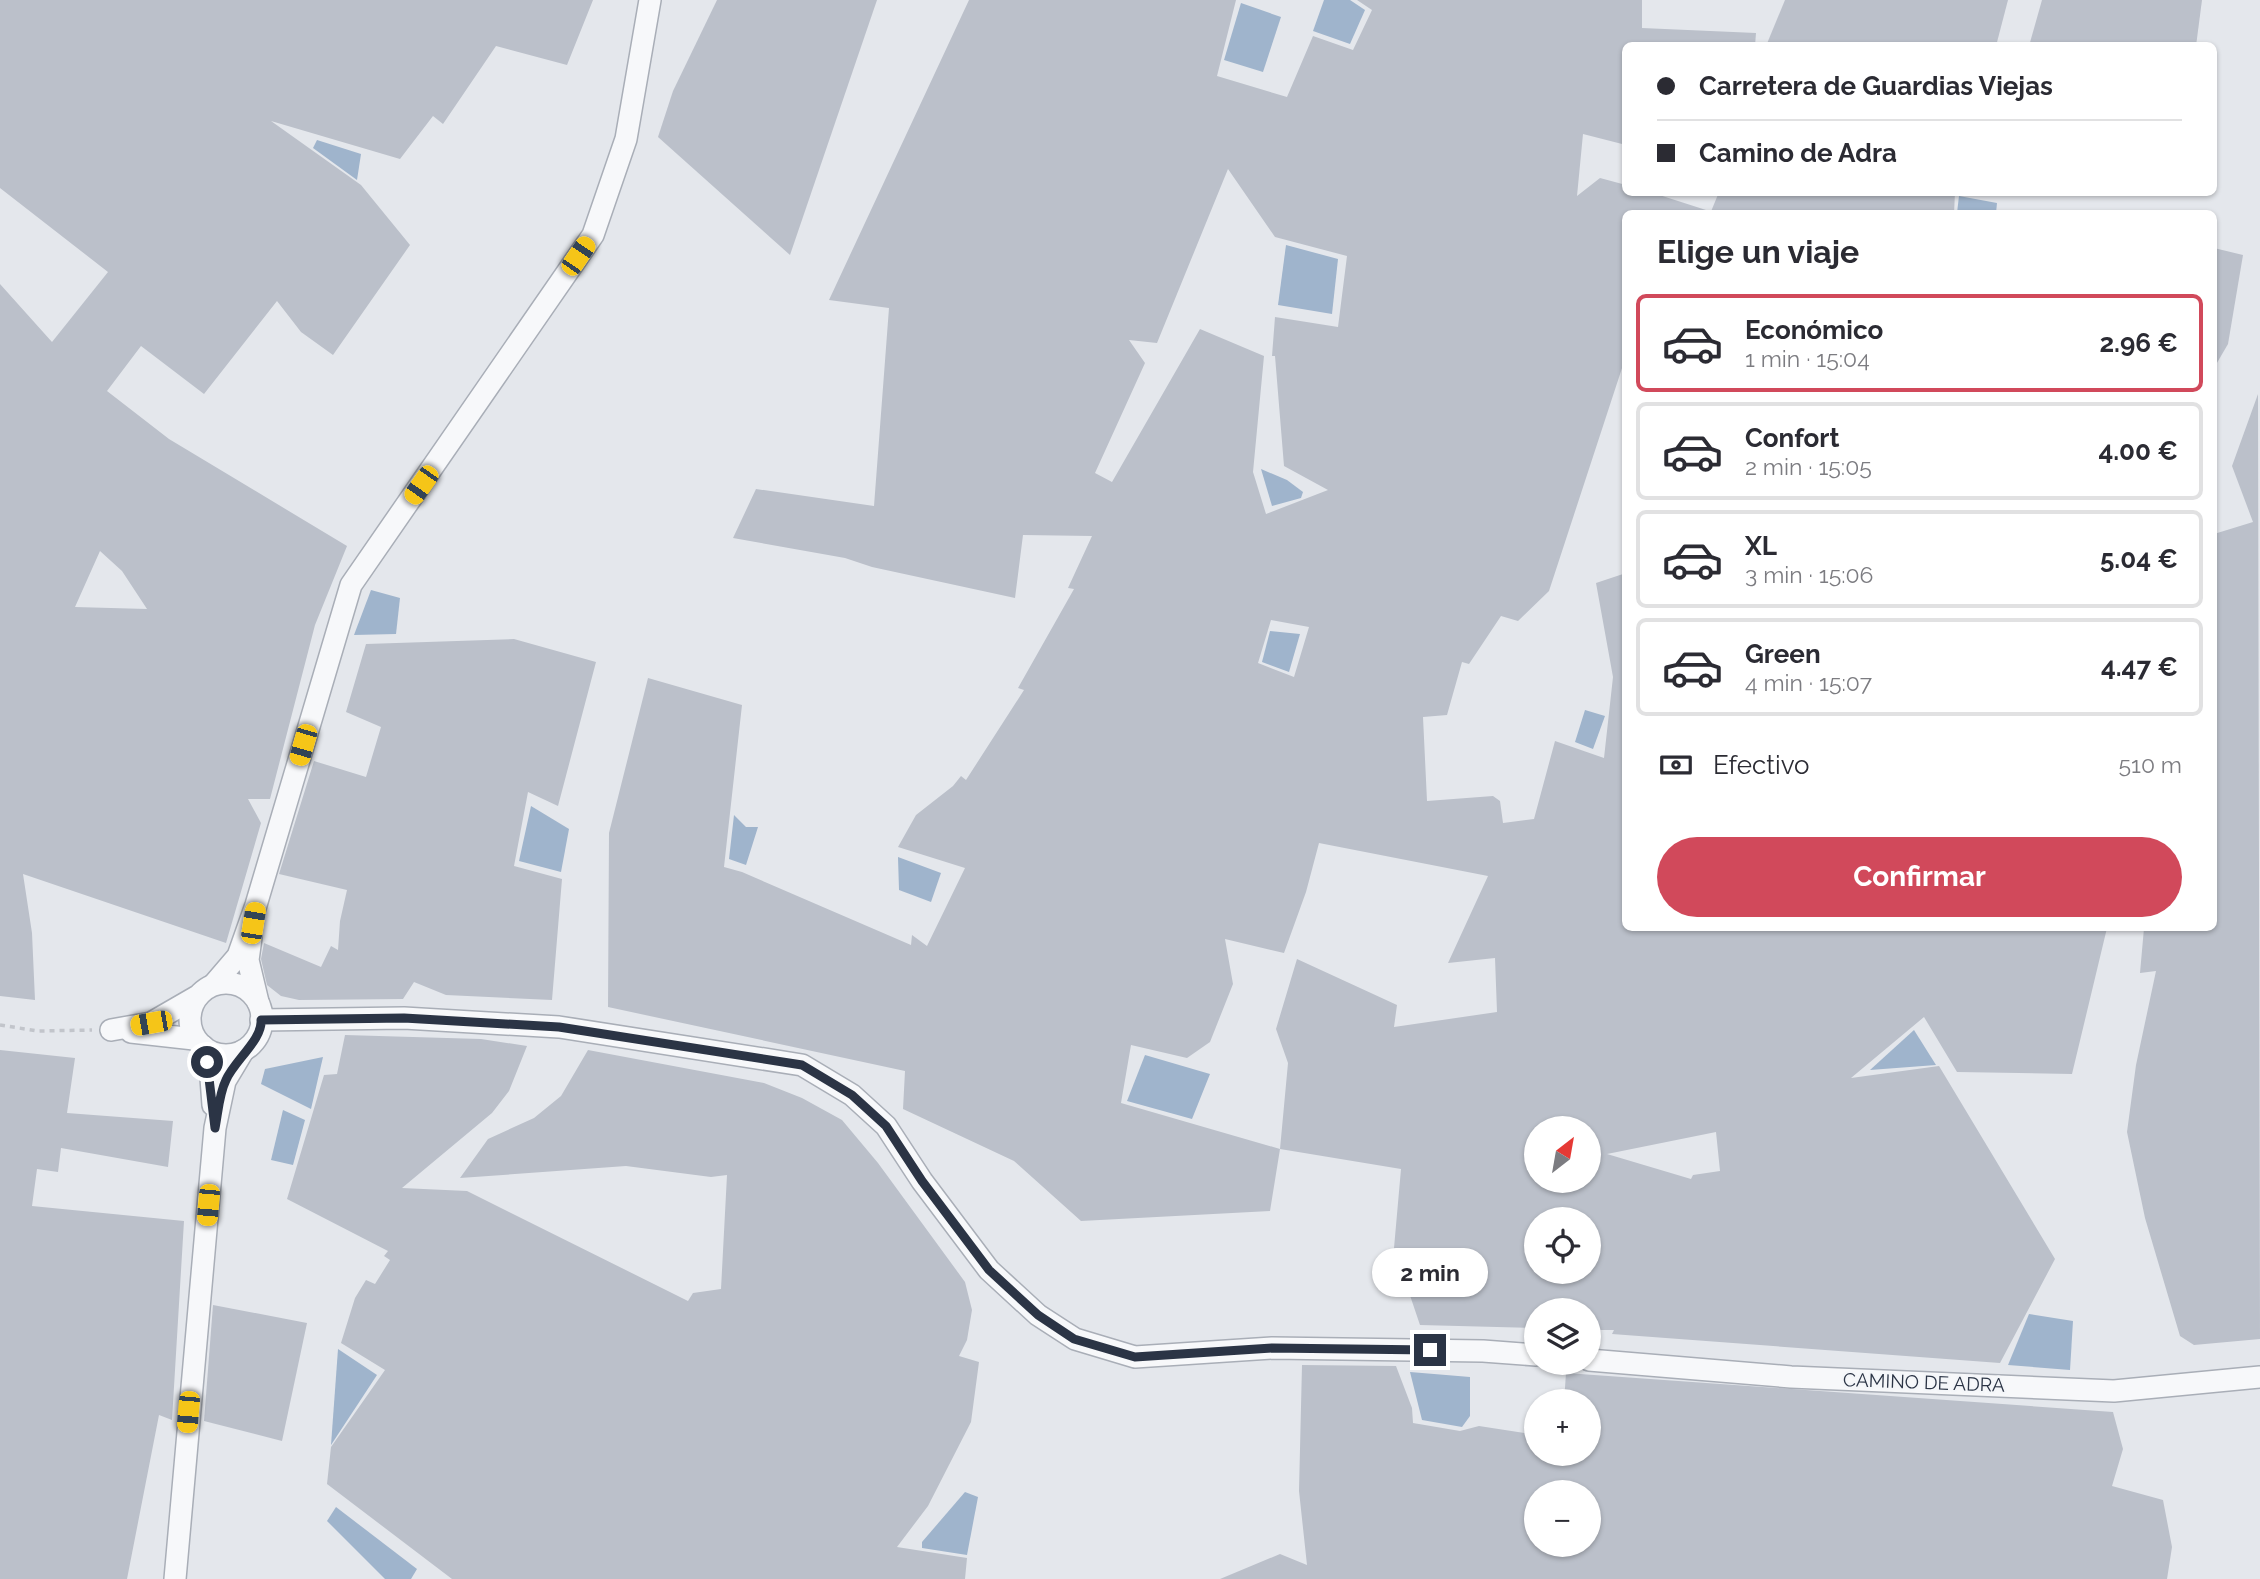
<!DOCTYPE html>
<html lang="es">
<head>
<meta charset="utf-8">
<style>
	body { margin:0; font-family:Raleway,sans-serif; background:#f2f2f3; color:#2b2b33; height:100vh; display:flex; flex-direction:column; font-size:26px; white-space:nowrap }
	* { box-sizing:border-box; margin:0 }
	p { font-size:23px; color:#7c7c81 }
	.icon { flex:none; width:38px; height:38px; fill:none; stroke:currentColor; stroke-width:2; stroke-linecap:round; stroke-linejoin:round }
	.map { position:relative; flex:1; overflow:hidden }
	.details { position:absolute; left:1622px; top:210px; width:595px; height:721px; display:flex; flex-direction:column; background:#fff; border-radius:10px; box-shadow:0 2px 5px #0004 }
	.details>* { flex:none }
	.hud { position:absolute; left:1622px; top:42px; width:595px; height:154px; border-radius:10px; box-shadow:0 2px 5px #0004; display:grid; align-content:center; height:154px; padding:0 35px; background:#fff }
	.needle { width:46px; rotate:31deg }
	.controls { position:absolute; left:1524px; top:1116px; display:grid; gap:14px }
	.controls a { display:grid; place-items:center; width:77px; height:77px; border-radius:50%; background:#fff; box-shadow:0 2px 5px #0004; font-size:35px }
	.end { position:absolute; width:32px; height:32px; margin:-16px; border:9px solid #2b3445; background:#fff; box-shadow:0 0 0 4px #fff }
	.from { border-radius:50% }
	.bubble { position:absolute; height:49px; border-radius:24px; background:#fff; box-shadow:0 2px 5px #0004; font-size:23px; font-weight:700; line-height:49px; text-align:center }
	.car { position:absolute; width:21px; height:42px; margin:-21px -10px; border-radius:9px; box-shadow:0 0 5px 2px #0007; background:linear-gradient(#f5c518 24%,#345 0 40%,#f5c518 0 76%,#345 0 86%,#f5c518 0) }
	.hud b { display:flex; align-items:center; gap:24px; height:66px; font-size:26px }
	.hud b+b { border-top:2px solid #e1e1e2 }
	.hud i { width:18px; height:18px; background:#2b2b33 }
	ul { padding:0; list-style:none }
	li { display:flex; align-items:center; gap:21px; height:98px; margin:0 14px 10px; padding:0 21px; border:4px solid #e1e1e2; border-radius:10px }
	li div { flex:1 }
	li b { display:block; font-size:26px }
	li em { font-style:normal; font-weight:700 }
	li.selected { border-color:#d1495b }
	li>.icon { width:63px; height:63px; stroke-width:1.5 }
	h2 { padding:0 35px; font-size:32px; line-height:84px }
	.pay { display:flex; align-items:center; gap:18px; height:77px; padding:0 35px; font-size:26px }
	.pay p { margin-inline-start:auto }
	.button { display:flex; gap:14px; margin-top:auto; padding:14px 35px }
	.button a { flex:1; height:80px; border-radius:42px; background:#d1495b; color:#fff; font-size:28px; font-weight:700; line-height:80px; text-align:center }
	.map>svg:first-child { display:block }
	.water { fill:#9fb4cc }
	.building { fill:#bbc0ca; fill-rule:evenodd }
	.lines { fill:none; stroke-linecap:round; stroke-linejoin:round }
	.minor-casing { stroke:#a9aeb7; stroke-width:24 }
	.path { stroke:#c2c5cb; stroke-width:3.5; stroke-dasharray:5 5; stroke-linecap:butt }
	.minor { stroke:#f7f8fa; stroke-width:21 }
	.route { stroke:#2b3445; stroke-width:9 }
	.labels { text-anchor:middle; stroke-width:5; stroke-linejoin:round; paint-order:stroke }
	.street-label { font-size:19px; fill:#2b3445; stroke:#f4f6f9 }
</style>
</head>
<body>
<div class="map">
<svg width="2260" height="1579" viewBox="0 0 2260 1579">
	<rect width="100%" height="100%" fill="#e4e7ec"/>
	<!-- water -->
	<g class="water">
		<polygon points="1324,0 1350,0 1365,10 1350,44 1313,31"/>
		<polygon points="1241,3 1281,17 1263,72 1224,60"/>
		<polygon points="317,140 361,154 357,180 313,148"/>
		<polygon points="1959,196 1997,203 1996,213 1957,213"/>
		<polygon points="1286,245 1338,259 1332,314 1278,305"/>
		<polygon points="1261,469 1287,480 1303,492 1301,498 1272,506"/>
		<polygon points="371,590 400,598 396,634 354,635"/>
		<polygon points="1270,631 1300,634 1289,672 1262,662"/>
		<polygon points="1585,710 1605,716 1593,749 1575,742"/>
		<polygon points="531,806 569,829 561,872 519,861"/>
		<polygon points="734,815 746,827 758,827 746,865 729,859"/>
		<polygon points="898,857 941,873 931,902 899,890"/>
		<polygon points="1914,1030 1936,1065 1870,1070"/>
		<polygon points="1145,1055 1210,1074 1192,1119 1127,1101"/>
		<polygon points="323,1057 311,1109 261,1084 265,1069"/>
		<polygon points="283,1110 305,1120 293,1165 271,1160"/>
		<polygon points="2029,1314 2073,1321 2070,1370 2008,1365"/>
		<polygon points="338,1349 377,1375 331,1445"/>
		<polygon points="1410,1372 1470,1377 1470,1416 1462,1427 1422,1420"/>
		<polygon points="965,1492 978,1497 967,1555 922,1548 922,1542"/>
		<polygon points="336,1507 417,1569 411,1579 385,1579 327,1521"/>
	</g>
	<!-- building -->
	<g class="building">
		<path d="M0 0H593L567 65 496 46 443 124 433 116 400 159 271 121 361 185 410 245 333 355 301 332 277 301 204 394 141 346 107 391 169 439 347 546 315 625 270 799H248L261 823 226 943 23 874 32 933 35 1000 0 996V284L52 342 108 272 0 188ZM100 551 122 571 147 609 75 607Z"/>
		<polygon points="717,0 877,0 790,255 658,137 673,91"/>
		<path d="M969 0H1236L1217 76 1287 97 1313 36 1353 50 1372 10 1357 0H1642V28L1756 33 1755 46H1626V145L1583 134 1577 196 1600 178 1626 185V192H1650L1706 210V214H1626V366L1623 365 1549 591 1518 621 1501 616 1469 664 1462 662 1447 715 1423 717 1427 801 1493 796 1500 801 1503 823 1534 819 1555 741 1604 758 1613 677 1596 583 1626 573V928H2107L2072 1074 1957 1072 1924 1017 1851 1078 1939 1066 2055 1259 2000 1363 1612 1334 1614 1330H1589V1311H1536V1328L1420 1325 1394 1248 1401 1169 1280 1149 1270 1211 1081 1221 1014 1161 903 1109 905 1071 608 1007 609 833 648 678 742 705 724 867 742 872 911 945 912 935 927 946 965 868 898 847 916 815 953 786 961 776 966 780 1024 690 1018 688 1074 589 1068 588 1092 536 1023 535 1015 598 872 567 845 558 733 538 756 489 874 506 889 308 829 300ZM1228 169 1275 237 1347 256 1338 327 1275 317 1272 356H1275L1284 466 1328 490 1266 514 1253 472 1264 356 1200 329 1112 482 1095 473 1145 363 1129 340 1157 343ZM1271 620 1309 627 1294 677 1258 663ZM1319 843 1488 876 1448 963 1495 958 1497 1012 1394 1027 1397 1005 1297 959 1276 1029 1288 1063 1280 1149 1121 1103 1131 1045 1187 1058 1210 1042 1233 984 1225 939 1284 953 1306 892ZM1536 1129H1589V1181H1536ZM1716 1132 1720 1171 1693 1175 1691 1179 1607 1154ZM1536 1220H1589V1272H1536Z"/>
		<polygon points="1785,0 2008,0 1996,46 1766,46"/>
		<polygon points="2042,0 2202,0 2196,46 2029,46"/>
		<polygon points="1719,192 1955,192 1954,214 1710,214"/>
		<polygon points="2214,248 2243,255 2228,344 2214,368"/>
		<polygon points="2258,394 2260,1339 2194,1345 2180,1336 2145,1218 2127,1132 2136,1065 2156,971 2140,973 2144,928 2214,928 2214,534 2253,522 2232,466"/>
		<polygon points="514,639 596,662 558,806 528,792 514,866 562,879 552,1000 446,995 414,982 403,999 299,1000 281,996 267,985 261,959 264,943 321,967 331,946 338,950 340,921 347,890 279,874 314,761 366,777 381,727 346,712 366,644"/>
		<polygon points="345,1035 481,1039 527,1046 509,1091 492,1113 402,1188 467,1191 688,1301 693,1293 721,1289 727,1175 711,1177 626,1166 460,1178 488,1139 534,1118 561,1096 588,1050 764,1083 802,1098 842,1120 878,1163 965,1282 972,1310 967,1340 959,1356 979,1362 971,1422 928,1506 897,1547 967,1558 965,1579 452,1579 327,1484 331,1447 385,1370 341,1343 355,1298 366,1280 375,1284 390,1260 384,1256 388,1251 287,1199 324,1075 337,1074"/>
		<polygon points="0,1050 75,1058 67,1113 173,1121 168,1167 61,1148 58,1172 37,1169 32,1206 184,1221 172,1420 159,1415 127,1579 0,1579"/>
		<polygon points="213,1305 307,1323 282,1441 204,1421"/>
		<path d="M1302 1365 1396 1366 1412 1408 1413 1423 1460 1431 1479 1426 1531 1434 1536 1438V1454H1589V1402H1564L1566 1373 2113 1412 2123 1449 2112 1486 2163 1500 2172 1547 2167 1579H1220L1280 1554 1307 1565 1299 1491ZM1536 1493H1589V1545H1536Z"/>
	</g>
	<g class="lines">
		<defs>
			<g id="minor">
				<polyline points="251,938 248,960 258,1002"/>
				<circle cx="226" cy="1019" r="36"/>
				<polyline points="214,984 238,956 256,905 351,585 593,235 626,139 650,0"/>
				<polyline points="261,1020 404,1018 559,1027 802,1065 852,1095 886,1126 922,1181 989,1270 1038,1315 1075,1339 1135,1357 1272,1348 1483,1351 1536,1355"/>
				<polyline points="111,1030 151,1023 196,997"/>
				<polyline points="131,1032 194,1039"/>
				<polyline points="203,1046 211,1078 213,1105"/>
				<polyline points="1589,1360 1791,1377 2114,1391 2260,1377"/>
				<polyline points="175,1579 215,1128 225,1081 243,1051"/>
			</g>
		</defs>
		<!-- minor casing -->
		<use href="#minor" class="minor-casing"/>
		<!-- path -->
		<polyline class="path" points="0,1025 38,1031 92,1030"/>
		<!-- minor -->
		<use href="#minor" class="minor"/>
	</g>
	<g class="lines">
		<!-- route -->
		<path class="route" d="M207 1062 215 1128C218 1113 219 1094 226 1080 234 1061 263 1039 261 1020L404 1018 559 1027 802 1065 852 1095 886 1126 922 1181 989 1270 1038 1315 1074 1339 1135 1357 1272 1348 1430 1350"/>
	</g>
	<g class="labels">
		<!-- street labels -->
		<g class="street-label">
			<text transform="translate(1924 1382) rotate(2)" y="7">CAMINO DE ADRA</text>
		</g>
	</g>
</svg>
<div class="controls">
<a><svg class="needle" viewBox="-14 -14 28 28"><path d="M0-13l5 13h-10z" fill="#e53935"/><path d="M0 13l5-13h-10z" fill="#7c7c81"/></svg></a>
<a><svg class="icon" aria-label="locate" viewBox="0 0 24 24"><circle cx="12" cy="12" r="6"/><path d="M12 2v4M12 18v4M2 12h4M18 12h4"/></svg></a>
<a><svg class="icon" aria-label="layers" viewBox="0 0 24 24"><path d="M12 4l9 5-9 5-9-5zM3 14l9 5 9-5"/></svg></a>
<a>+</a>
<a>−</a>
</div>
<i class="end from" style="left:207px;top:1062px"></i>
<i class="end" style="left:1430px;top:1350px"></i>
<div class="bubble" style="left:1372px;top:1248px;width:116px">2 min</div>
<i class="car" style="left:578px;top:256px;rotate:34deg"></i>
<i class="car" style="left:421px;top:485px;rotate:215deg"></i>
<i class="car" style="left:303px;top:745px;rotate:196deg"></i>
<i class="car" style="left:253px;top:923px;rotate:9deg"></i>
<i class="car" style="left:151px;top:1023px;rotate:260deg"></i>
<i class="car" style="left:208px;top:1205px;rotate:185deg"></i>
<i class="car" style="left:188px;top:1412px;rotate:185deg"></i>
<div class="hud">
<b><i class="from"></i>Carretera de Guardias Viejas</b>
<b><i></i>Camino de Adra</b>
</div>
<section class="details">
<h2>Elige un viaje</h2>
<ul>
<li class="selected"><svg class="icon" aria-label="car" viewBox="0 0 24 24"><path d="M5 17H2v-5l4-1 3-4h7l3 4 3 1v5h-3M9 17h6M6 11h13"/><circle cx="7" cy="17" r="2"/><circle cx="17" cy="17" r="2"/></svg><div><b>Económico</b><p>1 min · 15:04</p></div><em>2.96 €</em></li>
<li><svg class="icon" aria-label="car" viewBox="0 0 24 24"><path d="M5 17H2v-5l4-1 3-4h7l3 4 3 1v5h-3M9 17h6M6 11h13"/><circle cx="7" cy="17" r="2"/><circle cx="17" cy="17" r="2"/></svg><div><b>Confort</b><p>2 min · 15:05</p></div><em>4.00 €</em></li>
<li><svg class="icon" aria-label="car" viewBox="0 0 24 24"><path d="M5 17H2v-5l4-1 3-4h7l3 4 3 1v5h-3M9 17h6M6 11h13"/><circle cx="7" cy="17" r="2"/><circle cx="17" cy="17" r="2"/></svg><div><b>XL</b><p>3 min · 15:06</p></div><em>5.04 €</em></li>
<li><svg class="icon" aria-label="car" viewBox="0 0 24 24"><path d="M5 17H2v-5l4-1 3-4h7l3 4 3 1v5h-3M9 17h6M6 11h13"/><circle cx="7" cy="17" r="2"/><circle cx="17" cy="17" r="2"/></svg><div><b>Green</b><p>4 min · 15:07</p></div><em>4.47 €</em></li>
</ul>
<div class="pay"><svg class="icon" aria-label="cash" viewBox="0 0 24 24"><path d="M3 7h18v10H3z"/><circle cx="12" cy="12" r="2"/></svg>Efectivo<p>510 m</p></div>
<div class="button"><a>Confirmar</a></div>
</section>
</div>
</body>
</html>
